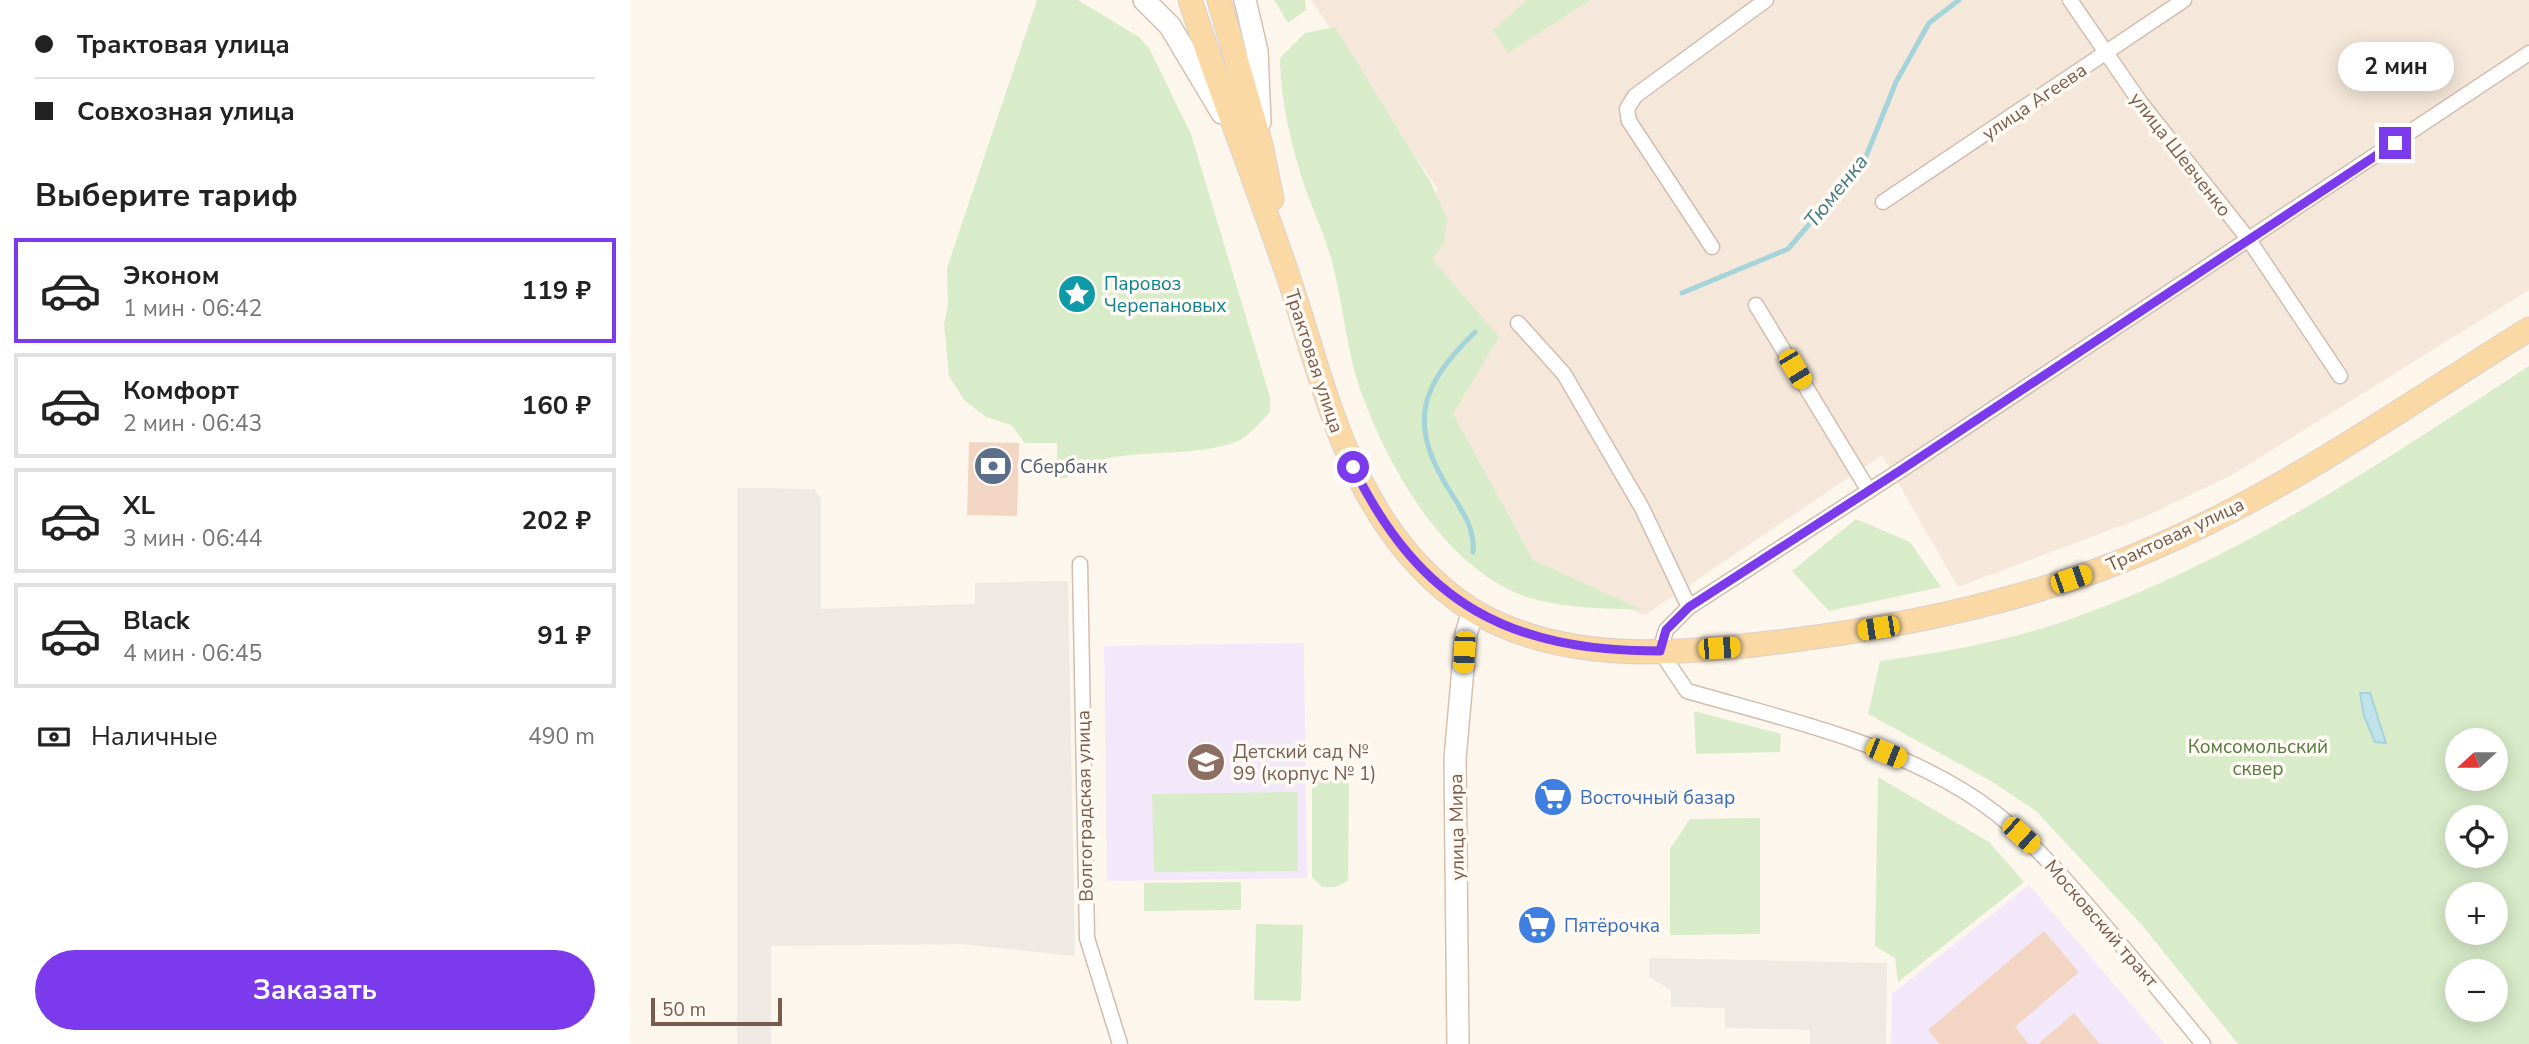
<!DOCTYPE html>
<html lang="ru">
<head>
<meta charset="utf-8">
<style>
	body { margin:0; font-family:"Nunito Sans",sans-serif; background:#f6f6f6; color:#222; height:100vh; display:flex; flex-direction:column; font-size:26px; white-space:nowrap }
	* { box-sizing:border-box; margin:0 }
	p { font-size:23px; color:#767676 }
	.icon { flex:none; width:38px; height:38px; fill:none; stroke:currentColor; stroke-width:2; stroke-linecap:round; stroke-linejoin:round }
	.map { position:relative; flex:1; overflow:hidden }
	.details { display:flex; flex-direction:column; background:#fff; width:630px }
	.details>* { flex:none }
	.banner { display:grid; align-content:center; height:154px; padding:0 35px; background:#fff }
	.needle { width:46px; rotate:249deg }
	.tools { position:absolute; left:1815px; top:728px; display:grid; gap:14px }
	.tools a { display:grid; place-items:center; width:63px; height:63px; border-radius:50%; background:#fff; box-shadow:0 4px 18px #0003; font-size:35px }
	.scale { position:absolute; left:21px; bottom:18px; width:131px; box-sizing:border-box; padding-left:7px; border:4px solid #7a5c4d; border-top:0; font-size:19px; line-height:24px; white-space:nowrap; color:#7a5c4d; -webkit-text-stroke:5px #fffaf3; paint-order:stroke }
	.end { position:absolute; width:32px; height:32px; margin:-16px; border:9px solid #7c3aed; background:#fff; box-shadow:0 0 0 4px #fff }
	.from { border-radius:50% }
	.bubble { position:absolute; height:49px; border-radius:24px; background:#fff; box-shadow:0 4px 18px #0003; font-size:23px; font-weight:700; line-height:49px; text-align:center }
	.car { position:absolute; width:21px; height:42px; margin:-21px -10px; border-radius:9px; box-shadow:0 0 5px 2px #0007; background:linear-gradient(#f5c518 24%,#345 0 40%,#f5c518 0 76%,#345 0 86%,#f5c518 0) }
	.banner b { display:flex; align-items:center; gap:24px; height:66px; font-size:26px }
	.banner b+b { border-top:2px solid #e0e0e0 }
	.banner i { width:18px; height:18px; background:#222 }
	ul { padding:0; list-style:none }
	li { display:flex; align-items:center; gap:21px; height:105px; margin:0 14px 10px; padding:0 21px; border:4px solid #e0e0e0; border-radius:0px }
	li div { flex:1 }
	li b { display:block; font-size:26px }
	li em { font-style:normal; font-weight:700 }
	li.current { border-color:#7c3aed }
	li>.icon { width:63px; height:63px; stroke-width:1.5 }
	h2 { padding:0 35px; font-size:32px; line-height:84px }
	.pay { display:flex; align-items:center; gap:18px; height:77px; padding:0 35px; font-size:26px }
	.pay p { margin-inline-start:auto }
	.action { display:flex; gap:14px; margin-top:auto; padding:14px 35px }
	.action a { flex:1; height:80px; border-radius:42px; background:#7c3aed; color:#fff; font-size:28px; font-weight:700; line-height:80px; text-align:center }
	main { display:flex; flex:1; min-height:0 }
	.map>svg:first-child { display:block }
	.residential { fill:#f5e8da }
	.industrial { fill:#efe9e4 }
	.education { fill:#f3e8fa }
	.green { fill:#d8ecc9; fill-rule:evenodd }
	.water { fill:#bfe3e8; stroke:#a5d3da; stroke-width:2 }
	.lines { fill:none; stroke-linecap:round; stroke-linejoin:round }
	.stream { stroke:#a5d3da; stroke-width:5 }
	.building { fill:#f3d5c3 }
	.street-casing { stroke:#d1beb0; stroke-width:17 }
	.secondary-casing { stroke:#d6c0b0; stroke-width:24 }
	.primary-casing { stroke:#dad1cd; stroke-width:25 }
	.street { stroke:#fff; stroke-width:14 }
	.secondary { stroke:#fff; stroke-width:21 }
	.primary { stroke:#fbd9a5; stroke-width:23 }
	.route { stroke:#7c3aed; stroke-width:9 }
	.labels { text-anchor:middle; stroke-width:7; stroke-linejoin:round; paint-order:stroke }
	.street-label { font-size:19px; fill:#7a5c4d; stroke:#fffaf3 }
	.culture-label { font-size:19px; fill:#0d838f; stroke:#fffaf3; text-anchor:start }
	.service-label { font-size:19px; fill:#4e5e75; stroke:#fffaf3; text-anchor:start }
	.park-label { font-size:19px; fill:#537a41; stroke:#fffaf3 }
	.education-label { font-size:19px; fill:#785e54; stroke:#fffaf3; text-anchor:start }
	.shop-label { font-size:19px; fill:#366cbe; stroke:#fffaf3; text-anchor:start }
	.water-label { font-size:21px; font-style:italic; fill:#437c86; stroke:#fffaf3 }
</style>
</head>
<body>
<main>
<section class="details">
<div class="banner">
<b><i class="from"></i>Трактовая улица</b>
<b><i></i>Совхозная улица</b>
</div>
<h2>Выберите тариф</h2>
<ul>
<li class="current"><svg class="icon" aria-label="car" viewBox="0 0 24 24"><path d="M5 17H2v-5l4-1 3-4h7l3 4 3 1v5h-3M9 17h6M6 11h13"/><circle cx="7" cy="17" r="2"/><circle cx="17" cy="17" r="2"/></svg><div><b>Эконом</b><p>1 мин · 06:42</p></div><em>119 ₽</em></li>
<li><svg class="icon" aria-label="car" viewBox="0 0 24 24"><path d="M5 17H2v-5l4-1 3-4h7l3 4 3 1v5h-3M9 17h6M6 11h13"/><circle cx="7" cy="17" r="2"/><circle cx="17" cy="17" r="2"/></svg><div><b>Комфорт</b><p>2 мин · 06:43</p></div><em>160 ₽</em></li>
<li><svg class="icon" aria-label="car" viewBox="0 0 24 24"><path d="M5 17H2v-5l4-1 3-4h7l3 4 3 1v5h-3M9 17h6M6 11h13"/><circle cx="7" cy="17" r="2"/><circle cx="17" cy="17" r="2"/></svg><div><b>XL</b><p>3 мин · 06:44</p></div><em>202 ₽</em></li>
<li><svg class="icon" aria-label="car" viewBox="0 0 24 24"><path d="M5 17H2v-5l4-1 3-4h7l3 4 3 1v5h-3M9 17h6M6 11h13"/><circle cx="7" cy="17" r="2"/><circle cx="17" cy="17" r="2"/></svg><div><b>Black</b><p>4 мин · 06:45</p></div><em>91 ₽</em></li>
</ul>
<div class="pay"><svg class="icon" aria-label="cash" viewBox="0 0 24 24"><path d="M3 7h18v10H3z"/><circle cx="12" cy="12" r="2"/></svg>Наличные<p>490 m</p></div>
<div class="action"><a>Заказать</a></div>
</section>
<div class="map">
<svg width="1899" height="1044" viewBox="0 0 1899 1044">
	<rect width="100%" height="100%" fill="#fdf6ec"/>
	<!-- residential -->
	<polygon class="residential" points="681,0 1899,0 1899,290 1602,475 1512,518 1328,587 1252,455 1015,615 896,569 838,482 759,224 808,190"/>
	<!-- industrial -->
	<g class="industrial">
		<polygon points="107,488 184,489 191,498 191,609 345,604 345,583 438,581 445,956 330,944 141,946 141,1044 107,1044"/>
		<polygon points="1019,958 1257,963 1256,1044 1180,1044 1180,1030 1095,1028 1095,1008 1041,1007 1041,990 1019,977"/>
	</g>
	<!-- education -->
	<g class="education">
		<polygon points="674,643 677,878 477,881 474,646"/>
		<polygon points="1399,885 1535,1044 1261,1044 1262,994"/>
	</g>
	<!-- green -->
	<g class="green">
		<path d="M407 0H448L509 37 519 48 561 134 640 397V412C631 422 620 435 608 441 572 456 515 450 475 459 455 464 448 478 427 479V443H395L381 425 356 417 335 401 319 376 314 324 318 305 317 268Z"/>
		<polygon points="644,0 675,0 676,10 658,23"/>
		<polygon points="897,0 960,0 878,53 863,30"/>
		<path d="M705 27 800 181 817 219 814 243 802 259 869 337 823 414 903 560 1013 610C974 608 934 609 897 597 815 569 759 469 731 392 716 350 713 301 701 258 694 235 685 214 677 193 663 153 650 100 650 58L675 33Z"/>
		<path d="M1899 366V1044H1608L1511 924 1406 811 1361 781 1238 714 1250 661C1316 652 1384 640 1446 617 1613 557 1752 462 1899 366ZM1827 740H1866V779H1827ZM1827 817H1866V856H1827ZM1827 894H1866V933H1827ZM1827 971H1866V1010H1827Z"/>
		<polygon points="1226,519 1280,542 1311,587 1199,611 1162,571"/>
		<polygon points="1064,711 1151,734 1150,752 1066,754"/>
		<polygon points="719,776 718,881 705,887 692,887 682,877 682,777"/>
		<polygon points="1248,777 1359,842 1394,882 1268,982 1265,958 1245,946"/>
		<polygon points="667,792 668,871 524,872 522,794"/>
		<polygon points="1130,818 1130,934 1040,935 1040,849 1060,819"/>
		<polygon points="611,882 611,910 514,911 514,883"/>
		<polygon points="626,924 673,925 671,1001 624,1000"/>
	</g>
	<!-- water -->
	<polygon class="water" points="1730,693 1740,693 1756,743 1745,742 1734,716"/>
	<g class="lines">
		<!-- stream -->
		<g class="stream">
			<polyline points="1052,293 1158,249 1235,159 1266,82 1299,23 1329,0"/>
			<path d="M843 552C845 529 833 512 821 493 777 424 789 387 845 332"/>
		</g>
	</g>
	<!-- building -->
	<g class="building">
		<polygon points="339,442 389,443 387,516 337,515"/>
		<polygon points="1414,931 1449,972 1385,1027 1399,1044 1309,1044 1298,1030"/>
		<polygon points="1444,1013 1470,1044 1408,1044"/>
	</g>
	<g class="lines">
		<defs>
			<g id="street">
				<polyline points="1440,0 1510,102 1619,240 1710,376"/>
				<polyline points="1253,202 1554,0"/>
				<polyline points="1082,247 999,121 997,109 1005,96 1136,0"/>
				<polyline points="1126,305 1239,491"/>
				<polyline points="888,323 934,374 1012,508 1059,607"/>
				<polyline points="450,564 457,938 490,1044"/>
				<path d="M1573 1044C1537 1000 1501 956 1464 913 1425 867 1384 821 1332 790 1248 739 1151 718 1057 691L1030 651 1036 630 1059 607 1271 470 1899 53"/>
			</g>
			<g id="secondary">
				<polyline points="514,0 540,26 592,113"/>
				<polyline points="615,0 627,51 630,122"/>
				<polyline points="828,1044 825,759 836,634 843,611"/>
			</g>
			<g id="primary">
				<path d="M560 0C590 90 624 178 655 267 690 368 709 475 782 558 806 585 836 610 869 624 955 663 1057 653 1148 642 1279 626 1407 599 1528 546 1659 489 1778 404 1899 329"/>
				<polyline points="589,0 631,145 642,199"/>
			</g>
		</defs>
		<!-- street casing -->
		<use href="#street" class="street-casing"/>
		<!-- secondary casing -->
		<use href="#secondary" class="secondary-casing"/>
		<!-- primary casing -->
		<use href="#primary" class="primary-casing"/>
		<!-- street -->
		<use href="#street" class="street"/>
		<!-- secondary -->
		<use href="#secondary" class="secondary"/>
		<!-- primary -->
		<use href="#primary" class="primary"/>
	</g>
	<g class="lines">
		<!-- route -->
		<path class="route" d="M723 467C791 605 880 651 1030 651L1036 630 1059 607 1271 470 1765 143"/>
	</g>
	<!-- icons -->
	<defs>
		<symbol id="sight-disc" viewBox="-11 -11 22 22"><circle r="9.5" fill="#0f9aa8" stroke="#fffaf3"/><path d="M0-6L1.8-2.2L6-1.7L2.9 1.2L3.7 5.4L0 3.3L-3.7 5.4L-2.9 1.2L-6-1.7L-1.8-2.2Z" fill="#fff"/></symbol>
		<symbol id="bank-disc" viewBox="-11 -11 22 22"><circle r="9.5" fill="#5c6f8a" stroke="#fffaf3"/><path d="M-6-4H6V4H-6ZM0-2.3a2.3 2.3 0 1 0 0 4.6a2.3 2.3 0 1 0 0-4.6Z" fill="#fff"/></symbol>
		<symbol id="school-disc" viewBox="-11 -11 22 22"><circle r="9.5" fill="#8d6e63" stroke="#fffaf3"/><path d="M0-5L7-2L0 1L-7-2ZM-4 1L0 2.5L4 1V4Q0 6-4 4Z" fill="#fff"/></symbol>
		<symbol id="supermarket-disc" viewBox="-11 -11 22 22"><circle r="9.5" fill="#3f7fe0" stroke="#fffaf3"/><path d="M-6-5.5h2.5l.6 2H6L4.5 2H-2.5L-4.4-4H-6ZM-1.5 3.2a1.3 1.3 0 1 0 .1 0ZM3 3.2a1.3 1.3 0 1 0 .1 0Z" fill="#fff"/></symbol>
	</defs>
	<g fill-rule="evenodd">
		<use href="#sight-disc" x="425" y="272" width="44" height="44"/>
		<use href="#bank-disc" x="341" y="444" width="44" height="44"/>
		<use href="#school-disc" x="554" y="740" width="44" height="44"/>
		<use href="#supermarket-disc" x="901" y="775" width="44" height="44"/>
		<use href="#supermarket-disc" x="885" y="903" width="44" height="44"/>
	</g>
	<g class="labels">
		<!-- street labels -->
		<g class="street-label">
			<text transform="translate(1404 101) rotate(-34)" y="7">улица Агеева</text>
			<text transform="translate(1551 154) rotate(52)" y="7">улица Шевченко</text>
			<text transform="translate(685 361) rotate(72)" y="7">Трактовая улица</text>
			<text transform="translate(1545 534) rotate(-25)" y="7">Трактовая улица</text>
			<text transform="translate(454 806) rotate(-91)" y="7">Волгоградская улица</text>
			<text transform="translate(826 827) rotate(-91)" y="7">улица Мира</text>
			<text transform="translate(1472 923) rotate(49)" y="7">Московский тракт</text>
		</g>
		<!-- culture labels -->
		<g class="culture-label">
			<text x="474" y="290">Паровоз<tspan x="474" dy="22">Черепановых</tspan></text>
		</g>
		<!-- service labels -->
		<g class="service-label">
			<text x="390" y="473">Сбербанк</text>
		</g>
		<!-- park labels -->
		<g class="park-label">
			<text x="1628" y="753">Комсомольский<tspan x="1628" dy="22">сквер</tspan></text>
		</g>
		<!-- education labels -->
		<g class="education-label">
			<text x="603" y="758">Детский сад №<tspan x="603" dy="22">99 (корпус № 1)</tspan></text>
		</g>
		<!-- shop labels -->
		<g class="shop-label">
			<text x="950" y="804">Восточный базар</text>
			<text x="934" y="932">Пятёрочка</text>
		</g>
		<!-- water labels -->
		<g class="water-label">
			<text transform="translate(1206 191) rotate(-51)" y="7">Тюменка</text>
		</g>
	</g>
</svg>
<div class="tools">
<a><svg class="needle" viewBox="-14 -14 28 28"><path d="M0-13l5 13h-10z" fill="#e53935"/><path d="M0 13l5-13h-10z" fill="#767676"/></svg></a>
<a><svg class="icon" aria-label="locate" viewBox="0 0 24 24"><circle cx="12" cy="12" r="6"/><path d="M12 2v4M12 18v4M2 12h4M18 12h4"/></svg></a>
<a>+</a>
<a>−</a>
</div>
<div class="scale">50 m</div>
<i class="end from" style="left:723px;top:467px"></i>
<i class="end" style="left:1765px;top:143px"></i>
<div class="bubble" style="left:1708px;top:42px;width:116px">2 мин</div>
<i class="car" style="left:1165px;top:369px;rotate:149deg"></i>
<i class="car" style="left:1441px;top:579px;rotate:71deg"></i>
<i class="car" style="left:1248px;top:628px;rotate:261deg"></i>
<i class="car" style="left:1089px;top:648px;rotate:86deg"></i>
<i class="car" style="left:834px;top:652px;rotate:183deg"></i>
<i class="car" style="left:1256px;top:753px;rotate:112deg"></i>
<i class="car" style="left:1391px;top:835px;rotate:132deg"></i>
</div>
</main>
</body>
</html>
